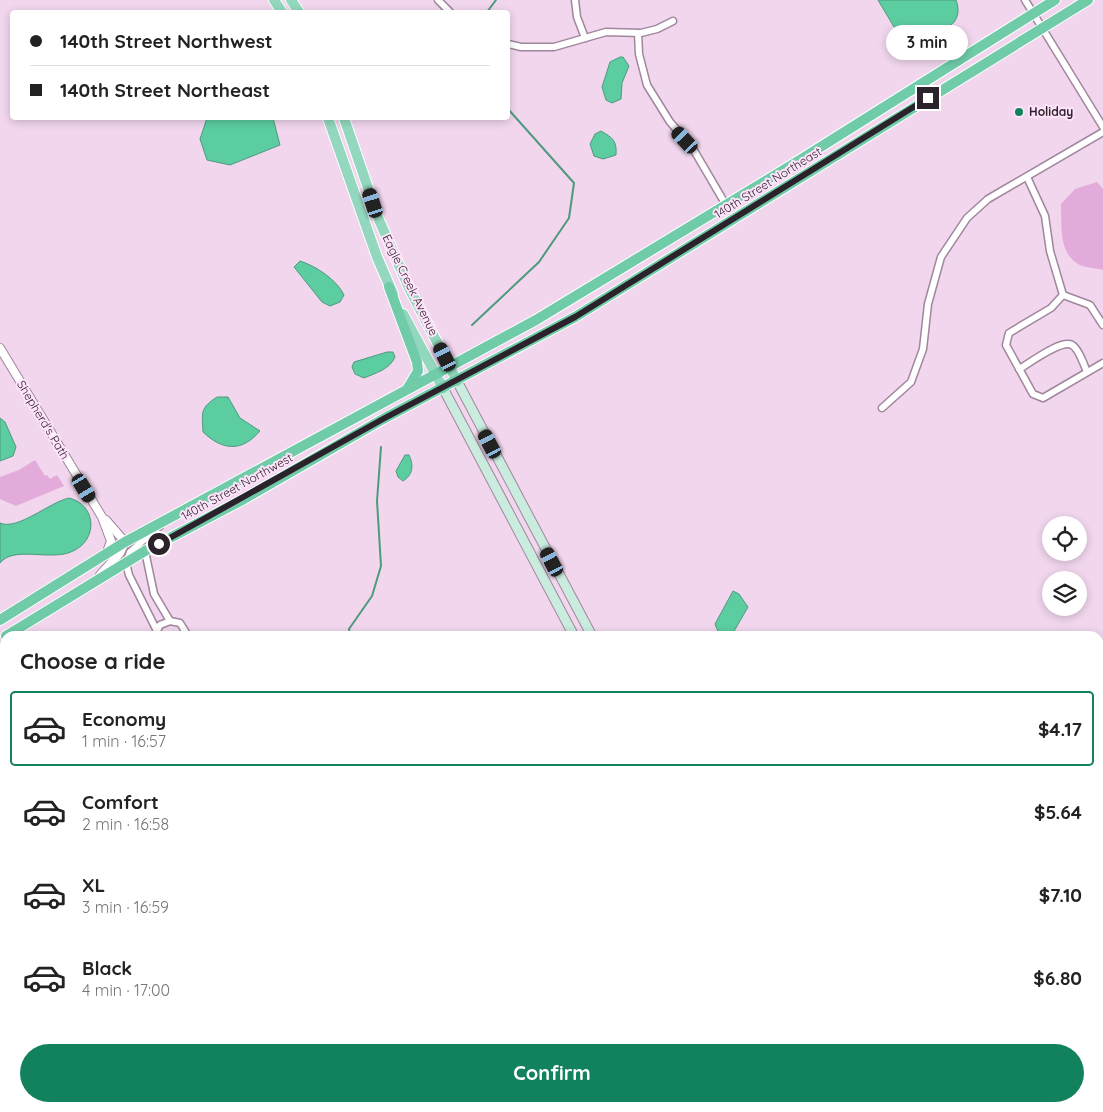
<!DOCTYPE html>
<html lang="en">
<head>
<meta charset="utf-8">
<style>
	body { margin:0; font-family:Quicksand,sans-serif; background:#f2f2f2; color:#222; height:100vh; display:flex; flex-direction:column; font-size:19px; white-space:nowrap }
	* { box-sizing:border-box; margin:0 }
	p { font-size:16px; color:#767676 }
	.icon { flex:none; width:28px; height:28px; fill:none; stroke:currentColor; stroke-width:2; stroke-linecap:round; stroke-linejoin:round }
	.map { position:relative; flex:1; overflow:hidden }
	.sheet { position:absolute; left:0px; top:631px; width:1104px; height:481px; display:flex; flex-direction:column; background:#fff; border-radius:15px 15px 0 0; box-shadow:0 2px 8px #0003 }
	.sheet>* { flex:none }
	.top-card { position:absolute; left:10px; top:10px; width:500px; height:110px; border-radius:5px; box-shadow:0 2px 8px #0003; display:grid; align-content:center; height:110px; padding:0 20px; background:#fff }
	.tools { position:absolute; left:1042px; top:516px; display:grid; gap:10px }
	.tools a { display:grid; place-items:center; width:45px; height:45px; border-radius:50%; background:#fff; box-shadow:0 2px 8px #0003; font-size:25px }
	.end { position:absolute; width:22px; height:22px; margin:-11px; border:6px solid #2c222b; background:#fff; box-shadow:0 0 0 2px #fff }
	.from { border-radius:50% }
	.bubble { position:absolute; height:35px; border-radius:18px; background:#fff; box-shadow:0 2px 8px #0003; font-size:16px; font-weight:700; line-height:35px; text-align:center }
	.car { position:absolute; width:15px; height:30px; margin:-15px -8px; border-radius:6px; box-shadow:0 0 4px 1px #0007; background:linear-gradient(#222 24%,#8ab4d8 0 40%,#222 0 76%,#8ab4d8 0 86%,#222 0) }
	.top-card b { display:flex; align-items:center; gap:18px; height:48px; font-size:19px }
	.top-card b+b { border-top:1px solid #e0e0e0 }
	.top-card i { width:12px; height:12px; background:#222 }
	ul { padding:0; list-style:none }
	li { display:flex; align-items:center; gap:15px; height:75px; margin:0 10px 8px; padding:0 10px; border:2px solid transparent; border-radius:5px }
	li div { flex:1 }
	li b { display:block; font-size:19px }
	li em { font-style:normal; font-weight:700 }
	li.active { border-color:#12815e }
	li>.icon { width:45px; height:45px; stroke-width:1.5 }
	h2 { padding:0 20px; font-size:22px; line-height:60px }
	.cta { display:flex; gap:10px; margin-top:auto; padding:10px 20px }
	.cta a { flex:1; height:58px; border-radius:30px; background:#12815e; color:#fff; font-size:20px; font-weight:700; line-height:58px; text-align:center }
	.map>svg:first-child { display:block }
	.green { fill:#e2abda }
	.water { fill:#5ccda1; stroke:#4e9a7e }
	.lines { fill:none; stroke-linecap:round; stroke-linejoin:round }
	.stream { stroke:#4e9a7e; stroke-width:2 }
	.minor-casing { stroke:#a0879c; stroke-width:9 }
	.tertiary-casing { stroke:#a0879c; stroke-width:10 }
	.secondary-casing { stroke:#a0879c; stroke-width:11 }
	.primary-casing { stroke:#fff; stroke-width:12 }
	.trunk-casing { stroke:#fff; stroke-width:12 }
	.minor { stroke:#fff; stroke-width:6 }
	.tertiary { stroke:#fff; stroke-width:8 }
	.secondary { stroke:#c9ecdf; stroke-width:9 }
	.primary { stroke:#93d8be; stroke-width:10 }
	.trunk { stroke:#6fcba8; stroke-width:10 }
	.route { stroke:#2c222b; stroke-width:6 }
	.poi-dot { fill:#12815e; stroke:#ffe3fa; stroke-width:2 }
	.labels { text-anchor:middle; stroke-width:4; stroke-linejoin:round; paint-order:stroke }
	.poi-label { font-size:12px; font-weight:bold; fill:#2c222b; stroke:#ffe3fa; text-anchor:start }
	.street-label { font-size:12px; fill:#2c222b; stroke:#ffe3fa }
</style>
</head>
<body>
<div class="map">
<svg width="1103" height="1112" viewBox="0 0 1103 1112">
	<rect width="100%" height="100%" fill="#f1d6ed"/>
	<!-- green -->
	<g class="green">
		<path d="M1097 182 1103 189V270C1096 268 1087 268 1080 265 1058 254 1062 225 1061 204L1075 189Z"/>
		<polygon points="35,460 45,476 47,475 50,479 57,475 64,486 16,506 0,499 0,477 19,470"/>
		<polygon points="1103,867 1103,916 1099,908 1099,870"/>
		<polygon points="80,1108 221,1108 225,1112 83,1112"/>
	</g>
	<!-- water -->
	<g class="water">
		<path d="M878 0H956C969 34 918 39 897 32Z"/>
		<polygon points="620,57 623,57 629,66 622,83 621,99 612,103 606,100 602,87 610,62"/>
		<polygon points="207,118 273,118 280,145 230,165 207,160 200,139"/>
		<path d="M601 131C613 138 617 141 616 155L603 159 594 156 590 144 595 134Z"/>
		<path d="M300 261C316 266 337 280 344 295L340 302 330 306 322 302 294 267Z"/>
		<path d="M387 352H393L395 357C390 369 376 373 364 378L355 374 352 367 354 362Z"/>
		<path d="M217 397H228L240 418 260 431C241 453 222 450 203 432 202 412 200 408 217 397Z"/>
		<polygon points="0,418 5,422 16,447 13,456 0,461"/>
		<path d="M405 455H409C414 465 413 475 403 481L398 477 396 471Z"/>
		<path d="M69 498C97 505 98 540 73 551 52 562 14 545 0 563V523C17 531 50 502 69 498Z"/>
		<polygon points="733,591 739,594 748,607 733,633 725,636 719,634 715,624"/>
		<polygon points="0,682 5,687 5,787 0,790"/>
		<polygon points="359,1108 776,1108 772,1112 360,1112"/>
	</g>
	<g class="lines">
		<!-- stream -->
		<g class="stream">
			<polyline points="487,12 496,0"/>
			<polyline points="472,325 539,262 569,218 574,183 508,109"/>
			<polyline points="350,636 349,629 372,596 381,566 377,501 381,447"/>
		</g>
		<defs>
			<g id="minor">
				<polyline points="438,0 450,12"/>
				<polyline points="575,0 577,17 585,38"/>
				<polyline points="1025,0 1103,127"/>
				<polyline points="638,33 639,54 647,85 670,122 692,147 726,205"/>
				<polyline points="508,44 521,47 554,47 606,32 641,33 657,29 673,21"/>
				<polyline points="1027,177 1045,216 1050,251 1063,295"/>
				<polyline points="1063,295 1051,308 1009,333 1006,345 1033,394 1043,398 1103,363"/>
				<polyline points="1063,295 1090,305 1103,325"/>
				<path d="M1019 369C1030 363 1061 339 1072 345 1079 349 1084 365 1087 372"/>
				<polyline points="882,408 911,382 923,349 928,304 941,257 967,218 988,199 1103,132"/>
				<polyline points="145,551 154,594 170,621"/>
				<polyline points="156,629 129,575 126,563 130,552 160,526"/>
				<polyline points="154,636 160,625 170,621 180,623 188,636"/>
				<polyline points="0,873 5,870"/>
				<polyline points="0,952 5,960"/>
				<polyline points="1099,1002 1103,1010"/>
				<polyline points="961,1108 963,1112"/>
				<polyline points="15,1112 22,1108"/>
				<polyline points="1044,1112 1044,1108"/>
			</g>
			<g id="tertiary">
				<polyline points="0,348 102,517 111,541 107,552"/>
				<polyline points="100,575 120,553 125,542 106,520"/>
				<polyline points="1099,852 1103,849"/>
				<polyline points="1099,864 1103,861"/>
			</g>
			<g id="secondary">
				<polyline points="457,381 592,636"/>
				<polyline points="443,388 574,636"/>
				<polyline points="854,1108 856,1112"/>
				<polyline points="870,1108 873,1112"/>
			</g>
			<g id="primary">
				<polyline points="274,0 282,12"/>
				<polyline points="291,0 299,12"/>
				<polyline points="328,118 377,257 393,294"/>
				<polyline points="344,118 379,220 410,290 457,381"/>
				<polyline points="403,314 443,388"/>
			</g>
			<g id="trunk">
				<polyline points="389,287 417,362 418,371 408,388"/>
				<polyline points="0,620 125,542 536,320 795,163 1055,0"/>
				<polyline points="6,636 145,551 244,499 383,419 575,317 1088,0"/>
			</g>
		</defs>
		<!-- minor casing -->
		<use href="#minor" class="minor-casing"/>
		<!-- tertiary casing -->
		<use href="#tertiary" class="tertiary-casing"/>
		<!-- secondary casing -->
		<use href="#secondary" class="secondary-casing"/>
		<!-- primary casing -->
		<use href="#primary" class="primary-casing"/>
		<!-- trunk casing -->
		<use href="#trunk" class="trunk-casing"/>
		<!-- minor -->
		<use href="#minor" class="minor"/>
		<!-- tertiary -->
		<use href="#tertiary" class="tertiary"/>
		<!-- secondary -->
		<use href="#secondary" class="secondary"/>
		<!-- primary -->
		<use href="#primary" class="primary"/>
		<!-- trunk -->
		<use href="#trunk" class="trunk"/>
	</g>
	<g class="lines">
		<!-- route -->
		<polyline class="route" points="159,544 383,419 575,317 928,98"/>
	</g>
	<!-- markers -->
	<circle class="poi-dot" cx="1019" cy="112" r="5"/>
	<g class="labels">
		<!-- poi labels -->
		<g class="poi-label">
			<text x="1029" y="116">Holiday</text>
		</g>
		<!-- street labels -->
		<g class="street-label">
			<text transform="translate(768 183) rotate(-32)" y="4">140th Street Northeast</text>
			<text transform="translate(410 285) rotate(64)" y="4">Eagle Creek Avenue</text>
			<text transform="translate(43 420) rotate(59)" y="4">Shepherd's Path</text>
			<text transform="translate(237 487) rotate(-29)" y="4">140th Street Northwest</text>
		</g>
	</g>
</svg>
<div class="tools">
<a><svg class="icon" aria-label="locate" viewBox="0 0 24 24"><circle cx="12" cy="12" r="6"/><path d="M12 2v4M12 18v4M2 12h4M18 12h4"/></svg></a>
<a><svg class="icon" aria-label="layers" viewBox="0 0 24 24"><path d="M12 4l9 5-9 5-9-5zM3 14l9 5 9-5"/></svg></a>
</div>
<i class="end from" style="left:159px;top:544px"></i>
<i class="end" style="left:928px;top:98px"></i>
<div class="bubble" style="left:886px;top:25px;width:82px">3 min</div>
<i class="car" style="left:685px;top:140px;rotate:317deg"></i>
<i class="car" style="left:373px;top:203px;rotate:342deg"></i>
<i class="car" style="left:445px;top:357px;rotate:333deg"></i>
<i class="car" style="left:490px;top:444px;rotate:332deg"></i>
<i class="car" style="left:84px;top:488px;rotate:149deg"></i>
<i class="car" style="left:552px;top:562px;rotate:332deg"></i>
<div class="top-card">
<b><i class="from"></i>140th Street Northwest</b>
<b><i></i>140th Street Northeast</b>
</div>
<section class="sheet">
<h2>Choose a ride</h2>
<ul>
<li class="active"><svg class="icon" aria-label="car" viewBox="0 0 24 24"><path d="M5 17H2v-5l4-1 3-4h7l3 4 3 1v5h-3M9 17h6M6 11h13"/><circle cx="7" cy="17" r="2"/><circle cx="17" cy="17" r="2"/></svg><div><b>Economy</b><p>1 min · 16:57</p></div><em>$4.17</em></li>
<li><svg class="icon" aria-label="car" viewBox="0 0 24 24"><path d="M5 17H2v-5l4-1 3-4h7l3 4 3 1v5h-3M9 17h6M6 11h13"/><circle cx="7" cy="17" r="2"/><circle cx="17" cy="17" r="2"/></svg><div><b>Comfort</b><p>2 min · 16:58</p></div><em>$5.64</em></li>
<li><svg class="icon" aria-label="car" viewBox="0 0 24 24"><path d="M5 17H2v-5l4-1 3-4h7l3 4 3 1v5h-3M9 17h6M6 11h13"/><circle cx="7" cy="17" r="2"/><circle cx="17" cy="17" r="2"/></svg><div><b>XL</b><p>3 min · 16:59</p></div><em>$7.10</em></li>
<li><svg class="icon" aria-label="car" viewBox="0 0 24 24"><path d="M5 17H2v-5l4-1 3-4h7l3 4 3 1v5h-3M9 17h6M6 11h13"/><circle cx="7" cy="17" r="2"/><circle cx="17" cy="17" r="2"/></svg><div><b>Black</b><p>4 min · 17:00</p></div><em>$6.80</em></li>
</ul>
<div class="cta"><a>Confirm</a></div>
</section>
</div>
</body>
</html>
